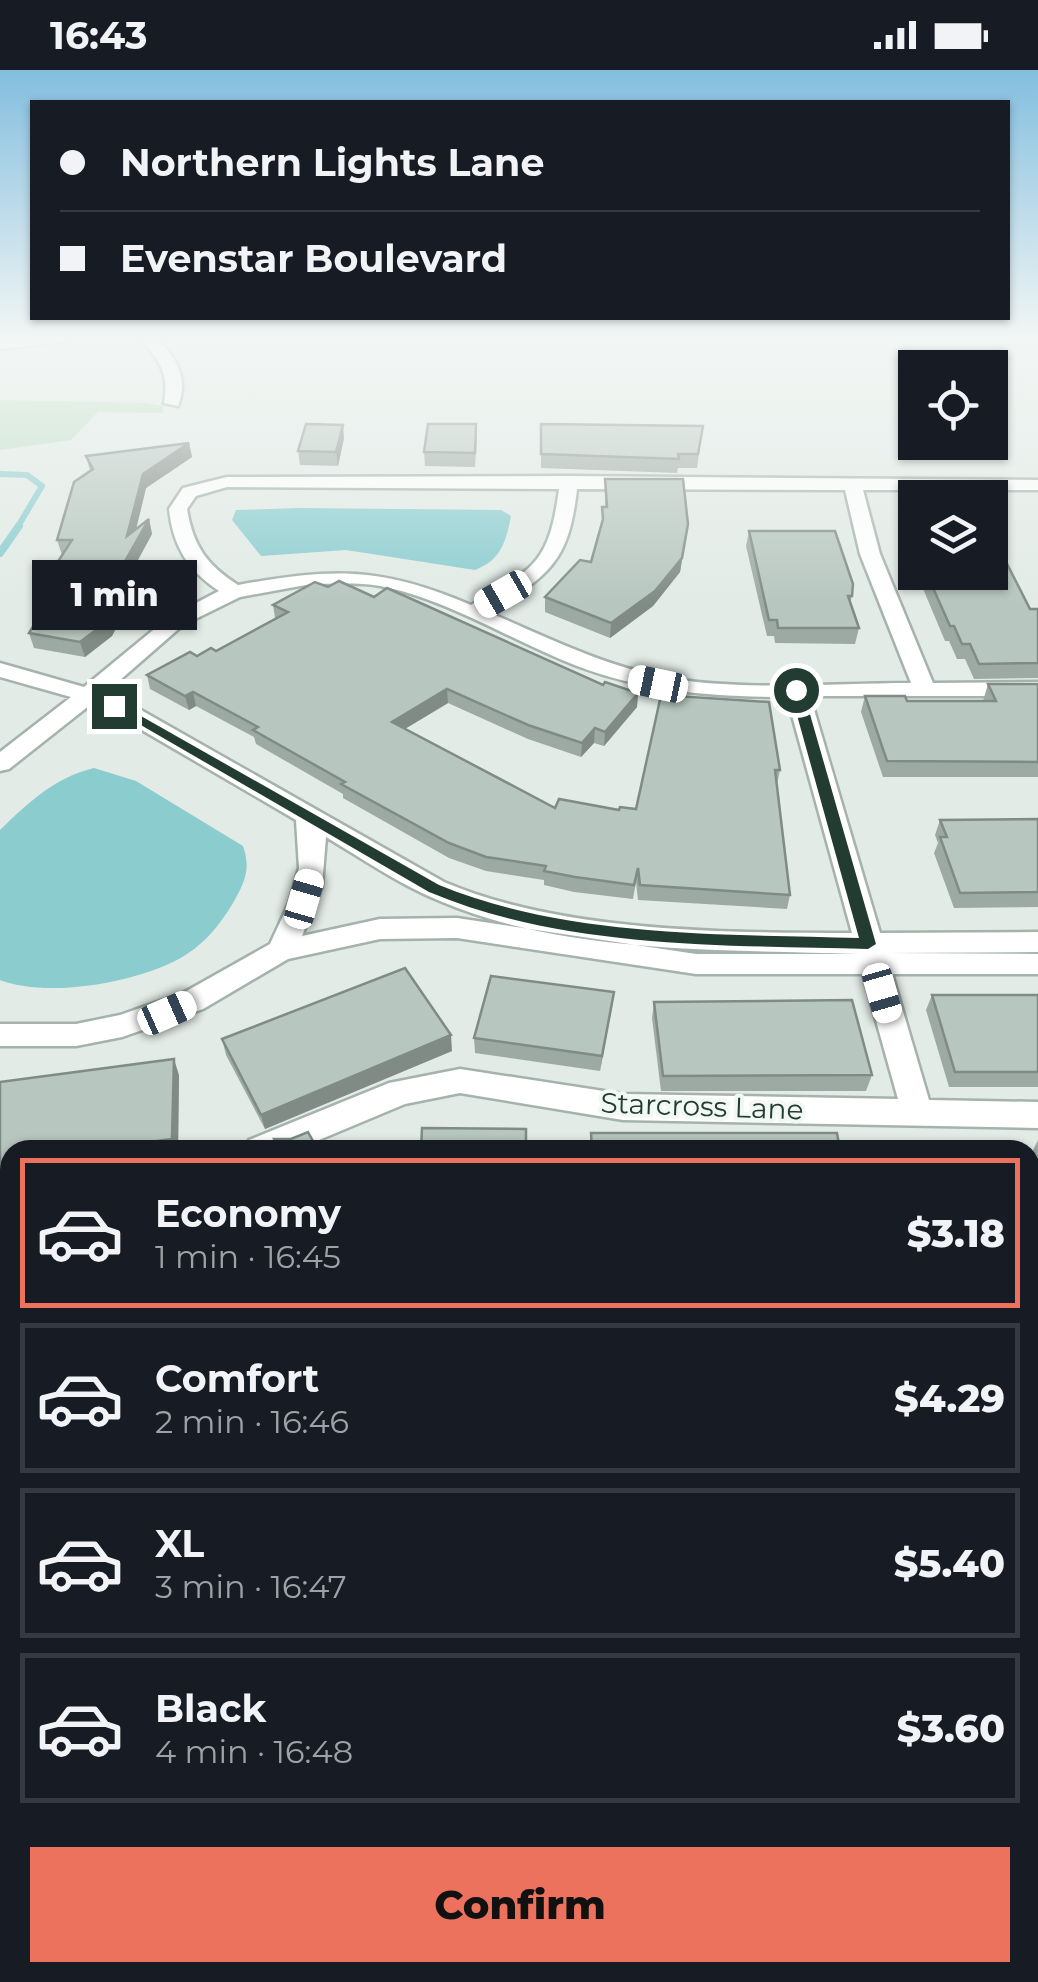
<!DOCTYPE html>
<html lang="en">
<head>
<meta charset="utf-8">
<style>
	body { margin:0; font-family:Montserrat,sans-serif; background:#20242c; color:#f1f3f6; height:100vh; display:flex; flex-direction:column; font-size:38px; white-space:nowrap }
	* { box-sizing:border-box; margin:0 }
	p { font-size:32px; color:#9ea1a6 }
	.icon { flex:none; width:55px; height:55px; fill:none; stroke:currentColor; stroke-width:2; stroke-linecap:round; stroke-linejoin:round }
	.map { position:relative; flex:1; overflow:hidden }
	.sheet { position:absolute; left:0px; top:1070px; width:1040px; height:842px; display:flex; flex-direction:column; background:#171b24; border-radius:30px 30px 0 0; box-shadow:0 2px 8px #0004 }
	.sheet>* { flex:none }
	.guide { position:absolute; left:30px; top:30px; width:980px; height:220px; border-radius:0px; box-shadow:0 2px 8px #0004; display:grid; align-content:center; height:220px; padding:0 30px; background:#171b24 }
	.fabs { position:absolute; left:898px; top:280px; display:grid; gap:20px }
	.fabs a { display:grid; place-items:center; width:110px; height:110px; border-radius:0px; background:#171b24; box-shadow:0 2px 8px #0004; font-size:50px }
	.end { position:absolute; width:45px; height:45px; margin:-22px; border:12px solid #223c32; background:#fff; box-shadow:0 0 0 5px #fff }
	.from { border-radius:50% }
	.bubble { position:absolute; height:70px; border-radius:0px; background:#171b24; box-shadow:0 2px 8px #0004; font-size:32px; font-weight:800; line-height:70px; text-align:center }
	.car { position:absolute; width:30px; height:60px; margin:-30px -15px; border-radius:12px; box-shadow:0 0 8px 2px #0007; background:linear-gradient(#fff 24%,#345 0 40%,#fff 0 76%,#345 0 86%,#fff 0) }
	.guide b { display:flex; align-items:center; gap:35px; height:95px; font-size:38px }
	.guide b+b { border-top:2px solid #363941 }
	.guide i { width:25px; height:25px; background:#f1f3f6 }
	ul { padding:18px 0 0; list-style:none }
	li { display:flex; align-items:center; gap:30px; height:150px; margin:0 20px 15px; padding:0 10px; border:5px solid #363941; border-radius:0px }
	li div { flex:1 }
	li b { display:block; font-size:38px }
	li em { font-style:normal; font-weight:800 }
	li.active { border-color:#ed725e }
	li>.icon { width:90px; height:90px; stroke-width:1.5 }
	.action { display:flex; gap:20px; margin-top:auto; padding:20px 30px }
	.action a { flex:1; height:115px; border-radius:0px; background:#ed725e; color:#111; font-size:40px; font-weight:800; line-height:115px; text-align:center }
	.status { display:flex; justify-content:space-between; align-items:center; height:70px; padding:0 50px; background:#171b24; direction:ltr }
	.status svg { height:28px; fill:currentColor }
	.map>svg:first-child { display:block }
	.green { fill:#bbdcc0 }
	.water { fill:#8bcccf }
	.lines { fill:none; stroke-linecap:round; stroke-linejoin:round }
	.stream-far1 { stroke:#8bcccf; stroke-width:6 }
	.stream { stroke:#8bcccf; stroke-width:8 }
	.minor-casing { stroke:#a5b3ac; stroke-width:5 }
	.minor { fill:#fff; fill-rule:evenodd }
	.wall { fill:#9daaa4 }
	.shaded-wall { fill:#808b86 }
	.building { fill:#b7c6bf; stroke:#808b86; stroke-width:2.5 }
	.route { fill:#223c32 }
	.labels { text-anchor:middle; stroke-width:8; stroke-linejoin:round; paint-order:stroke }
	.street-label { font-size:28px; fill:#223c32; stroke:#f2f8f4 }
</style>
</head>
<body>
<div class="status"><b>16:43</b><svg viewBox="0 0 49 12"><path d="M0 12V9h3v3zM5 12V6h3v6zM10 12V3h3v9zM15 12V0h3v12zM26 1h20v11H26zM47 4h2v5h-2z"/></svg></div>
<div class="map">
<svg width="1038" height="1912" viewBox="0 0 1038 1912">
	<rect width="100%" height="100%" fill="#e2ebe6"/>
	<!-- green -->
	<polygon class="green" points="0,330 146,333 163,336 163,343 98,342 71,370 0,380"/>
	<!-- water -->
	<g class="water">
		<path d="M300 438 501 440 511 446C506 472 501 490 475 500L346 480 261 486 232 450 236 440Z"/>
		<path d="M94 698 136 711 243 776C251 799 245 812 233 833 221 853 207 871 187 884 144 912 48 929 0 910V760C28 733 55 707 94 698Z"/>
	</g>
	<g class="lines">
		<!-- stream-far1 -->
		<polyline class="stream-far1" points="0,404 27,405 42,416 17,458"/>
		<!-- stream -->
		<polyline class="stream" points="0,483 19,456"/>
		<defs>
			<g id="minor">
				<polygon points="70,268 63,272 0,279 0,269"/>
				<path d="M140 268H156C176 286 189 309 178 336L164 333C170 302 158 289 140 268Z"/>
				<path d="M569 406 1038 410V420H863L880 484 933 613 1038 612V626H810L880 863 1038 862V882L886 883 1038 884V904H892L929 1030 1038 1032V1058L623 1050 460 1023 405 1034 295 1080H245L249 1070 389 1013 460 999 623 1024 898 1029 863 904H696L457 868 380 869 288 889 203 939 122 967 76 976H0V954H76L120 945 183 923 270 874 289 833 299 798 296 750 123 649 90 635 9 699 0 701V682L71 627 0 607V593L84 617 169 547 219 521C188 500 173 477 169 439L183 418 227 407ZM227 417 559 419C549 494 534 499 471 535 380 496 333 498 238 515 207 495 193 476 187 439L196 426ZM577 419 845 420 860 484 911 613C834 613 733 622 659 606 600 594 544 566 488 542 549 506 569 492 577 419ZM311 514C333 514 358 512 380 516 448 529 512 571 577 596 646 622 714 627 787 627L852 863C725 863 561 862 444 812L139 639 104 624 183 555 240 527ZM326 767C363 789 400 815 440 831 566 885 723 879 858 884H696L457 848 380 849 302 866 322 816Z"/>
				<polygon points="10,1120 10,1148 0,1149 0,1121"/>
				<rect x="0" y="1518" width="10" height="42"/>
				<rect x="1030" y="1527" width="8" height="42"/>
			</g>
		</defs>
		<!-- minor casing -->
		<use href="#minor" class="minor-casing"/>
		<!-- minor -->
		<use href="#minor" class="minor"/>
	</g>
	<!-- wall -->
	<g class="wall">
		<polygon points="541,354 703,356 697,398 678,398 677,403 541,398"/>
		<polygon points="344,368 338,396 300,395 298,381"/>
		<polygon points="477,368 475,397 425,396 424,382"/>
		<polygon points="189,373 192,387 146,418 136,459 149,449 152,464 133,499 134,501 138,516 112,566 85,587 34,578 29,563 73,508 62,507 57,493 62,485 57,470 90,401 86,386"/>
		<polygon points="605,409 688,454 680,502 653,536 610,568 545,542 545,527 591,492 602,455 602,437 605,437"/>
		<polygon points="749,461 852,526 850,533 859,558 855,574 775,573 774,566 767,566 746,476"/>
		<polygon points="916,502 990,502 1030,539 1038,539 1038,608 974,609 965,589 957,589 949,571 945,571"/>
		<polygon points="328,517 374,527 603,615 638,623 637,637 604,676 594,673 581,687 528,669 448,633 405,659 555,738 619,740 636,739 661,625 780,700 777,714 790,825 787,839 638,830 636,812 633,829 574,822 544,815 544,810 486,801 449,788 343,728 343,724 256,674 254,667 196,636 189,640 150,619 147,605 197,586 216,581 275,548 273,535"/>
		<polygon points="988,614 1038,614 1038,707 883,707 861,642 865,626 907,631 983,631"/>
		<polygon points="1038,749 1038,837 954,838 934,783 938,773 935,765 940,750"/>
		<polygon points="614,922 600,1001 475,983 474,968"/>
		<polygon points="932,925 1038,925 1038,1017 949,1017 926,940"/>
		<polygon points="654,932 872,1005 866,1021 661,1021 652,948"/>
		<polygon points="222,969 452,981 265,1059 226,985"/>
		<polygon points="179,1005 178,1080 10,1080 10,1107 0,1108 0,1012"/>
		<polygon points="1038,1070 1038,1110 1030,1086"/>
		<rect x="0" y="1571" width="10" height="174"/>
	</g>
	<!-- shaded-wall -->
	<g class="shaded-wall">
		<polygon points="343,355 344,368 338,396 336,382"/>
		<polygon points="189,373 192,387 146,418 131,480 127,466 143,404"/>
		<polygon points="149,449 152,464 133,499 138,516 112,566 85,587 80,572"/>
		<polygon points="688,454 680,502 653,536 610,568 611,553"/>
		<polygon points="447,619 448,633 393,666 392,652"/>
		<polygon points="193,622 196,636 189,640 185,626"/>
		<polygon points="638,623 637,637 604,676 605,662"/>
		<polygon points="595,658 594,673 581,687 582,673"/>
		<polygon points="614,922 612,937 600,1001 602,986"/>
		<polygon points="451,965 452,981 265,1059 261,1045"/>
		<polygon points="174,989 179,1005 178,1080 172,1069"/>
		<polygon points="4,1169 10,1178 10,1193 0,1225 0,1183"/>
	</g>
	<!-- building -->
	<g class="building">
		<polygon points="306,354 343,355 336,382 298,381"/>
		<polygon points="428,354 476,354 475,383 424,382"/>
		<polygon points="541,354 703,356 698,384 678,384 679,389 541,384"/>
		<polygon points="189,373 143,404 127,466 149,449 124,493 131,493 126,501 134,501 108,551 80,572 29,563 54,522 91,494 57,493 72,470 57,470 74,412 93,399 86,386"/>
		<polygon points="605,409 683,409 688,454 682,488 655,521 611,553 545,527 580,490 591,492 603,449 602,437 607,437"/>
		<polygon points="749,461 835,461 853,514 852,526 848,526 859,558 778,558 777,550 769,550"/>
		<polygon points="990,480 993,486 1003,486 1030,539 1038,539 1038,593 979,594 970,574 962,574 954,556 950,556 926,502 990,502"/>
		<polygon points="339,511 374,527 387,518 603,615 605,612 638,623 605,662 595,658 582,673 528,655 447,619 392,652 555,738 559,729 619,740 620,737 636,739 661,625 769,632 780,700 775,700 790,825 640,815 638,798 634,815 575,807 544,801 546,796 486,787 449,773 341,714 345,712 253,660 258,657 193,622 185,626 147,605 190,582 197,586 211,578 216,581 288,542 273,535 315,512 328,517"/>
		<polygon points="988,614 1038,614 1038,692 887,691 865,626 905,626 907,631 996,631"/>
		<polygon points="1038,749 1038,822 960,823 940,767 947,767 940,750"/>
		<polygon points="405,898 451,965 261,1045 222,969"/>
		<polygon points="491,906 614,922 602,986 474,968"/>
		<polygon points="932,925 1038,925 1038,1002 955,1002"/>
		<polygon points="852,930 872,1005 663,1006 654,932"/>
		<polygon points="174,989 172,1069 90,1080 10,1080 10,1091 0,1092 0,1012"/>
		<polygon points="422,1058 526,1059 526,1080 421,1080"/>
		<polygon points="308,1062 318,1080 279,1080 274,1069 291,1069"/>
		<polygon points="591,1063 837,1063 840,1080 592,1080"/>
		<polygon points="10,1379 10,1408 2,1408"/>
		<rect x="0" y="1571" width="10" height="168"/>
	</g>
	<!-- sky -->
	<linearGradient id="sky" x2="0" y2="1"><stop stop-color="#83bede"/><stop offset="0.5" stop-color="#f2f6f4"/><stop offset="1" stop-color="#f2f6f4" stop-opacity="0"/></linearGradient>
	<rect width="1038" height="535" fill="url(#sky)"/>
	<!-- route -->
	<path class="route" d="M796 616 803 620 876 874 868 879C722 875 565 879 429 822L108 636 118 633 439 815C568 868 722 864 859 868L790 620Z"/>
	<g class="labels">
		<!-- street labels -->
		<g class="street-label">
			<text transform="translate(702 1036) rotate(2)" y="10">Starcross Lane</text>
		</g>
	</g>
</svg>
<div class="fabs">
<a><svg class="icon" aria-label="locate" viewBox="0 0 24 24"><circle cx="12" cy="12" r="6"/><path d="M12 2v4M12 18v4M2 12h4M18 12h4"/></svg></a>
<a><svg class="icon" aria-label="layers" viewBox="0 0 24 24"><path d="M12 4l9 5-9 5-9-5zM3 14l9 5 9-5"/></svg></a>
</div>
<i class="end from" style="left:796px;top:620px"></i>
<i class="end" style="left:114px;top:636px"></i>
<div class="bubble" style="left:32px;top:490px;width:165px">1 min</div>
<i class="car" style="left:503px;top:524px;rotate:240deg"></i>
<i class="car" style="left:658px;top:614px;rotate:282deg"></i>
<i class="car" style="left:304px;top:829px;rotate:16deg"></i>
<i class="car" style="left:882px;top:923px;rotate:164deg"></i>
<i class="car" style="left:167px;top:943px;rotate:66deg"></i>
<div class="guide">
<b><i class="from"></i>Northern Lights Lane</b>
<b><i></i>Evenstar Boulevard</b>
</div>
<section class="sheet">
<ul>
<li class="active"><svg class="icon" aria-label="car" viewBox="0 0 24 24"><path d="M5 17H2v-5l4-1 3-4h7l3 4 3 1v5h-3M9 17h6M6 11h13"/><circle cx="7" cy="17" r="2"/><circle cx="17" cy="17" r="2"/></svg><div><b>Economy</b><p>1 min · 16:45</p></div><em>$3.18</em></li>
<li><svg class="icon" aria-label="car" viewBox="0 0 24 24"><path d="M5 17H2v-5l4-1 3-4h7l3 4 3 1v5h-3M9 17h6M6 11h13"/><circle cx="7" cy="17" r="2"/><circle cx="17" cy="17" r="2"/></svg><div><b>Comfort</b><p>2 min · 16:46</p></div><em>$4.29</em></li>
<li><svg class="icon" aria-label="car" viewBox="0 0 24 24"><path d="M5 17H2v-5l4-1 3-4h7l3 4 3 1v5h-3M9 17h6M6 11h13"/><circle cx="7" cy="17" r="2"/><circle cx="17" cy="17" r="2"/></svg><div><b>XL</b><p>3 min · 16:47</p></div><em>$5.40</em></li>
<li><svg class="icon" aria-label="car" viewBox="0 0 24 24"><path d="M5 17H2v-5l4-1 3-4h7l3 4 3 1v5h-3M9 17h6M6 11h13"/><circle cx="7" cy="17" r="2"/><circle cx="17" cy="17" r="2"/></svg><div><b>Black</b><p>4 min · 16:48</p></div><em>$3.60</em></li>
</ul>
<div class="action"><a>Confirm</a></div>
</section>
</div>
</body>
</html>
